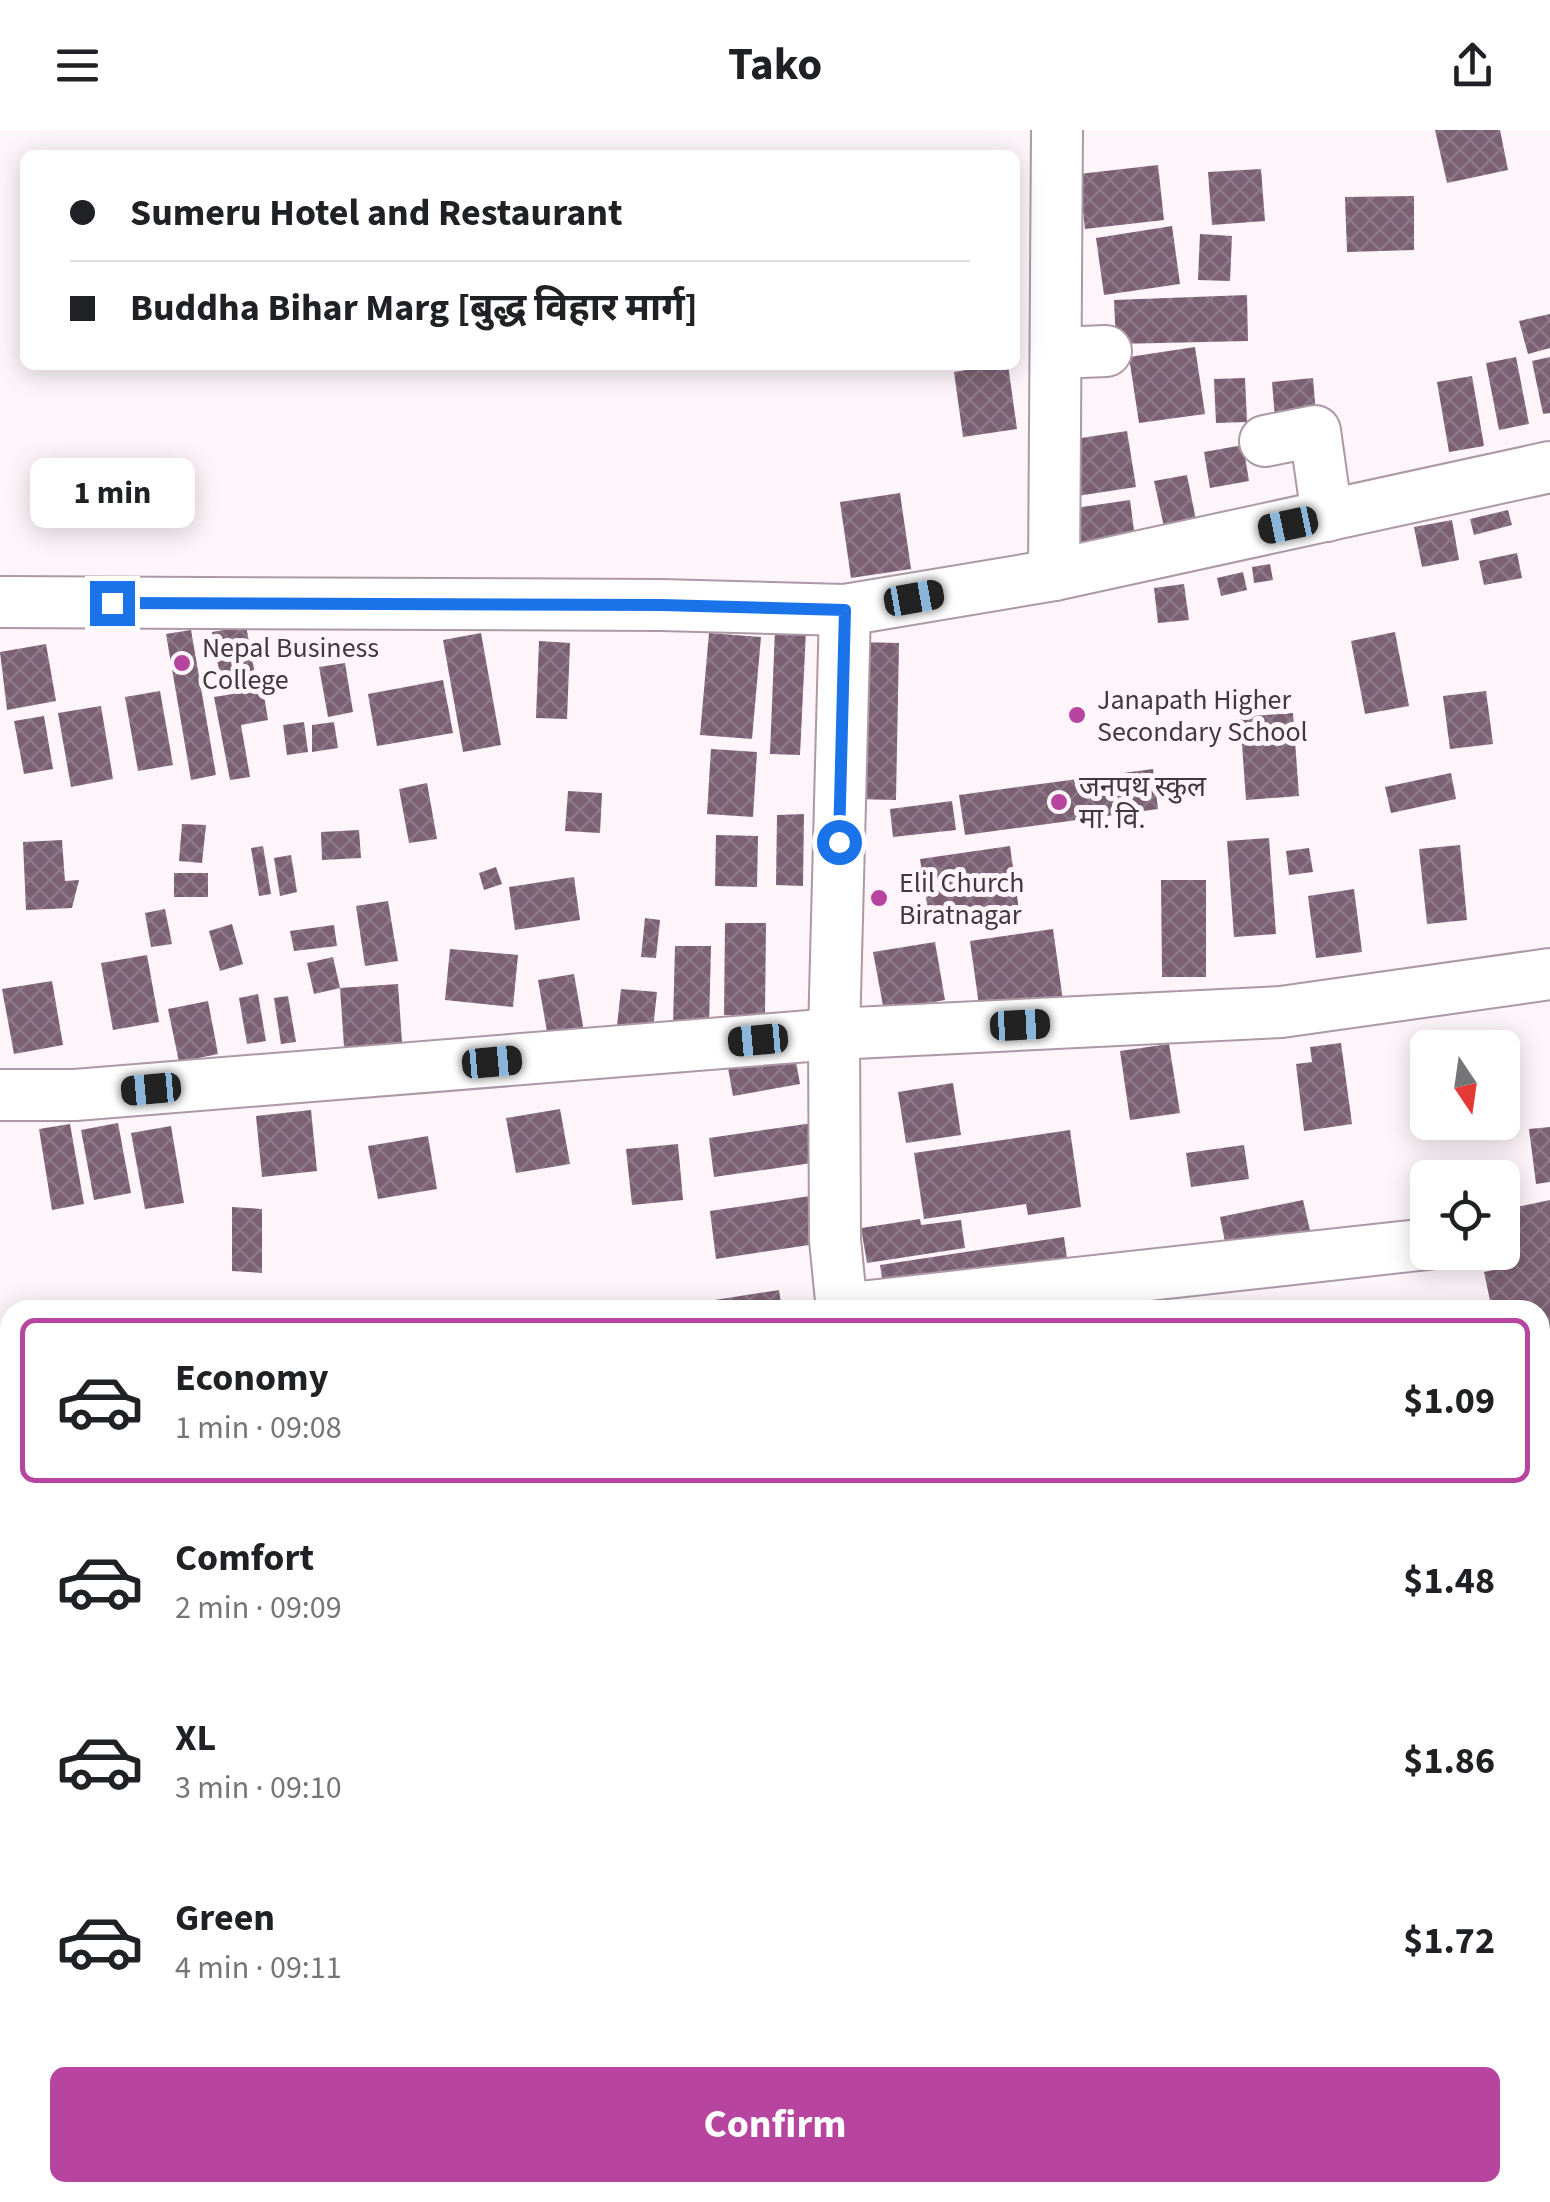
<!DOCTYPE html>
<html lang="en">
<head>
<meta charset="utf-8">
<style>
	body { margin:0; font-family:"Source Sans 3","Noto Sans Devanagari",sans-serif; background:#f2f2f2; color:#202124; height:100vh; display:flex; flex-direction:column; font-size:38px; white-space:nowrap }
	* { box-sizing:border-box; margin:0 }
	p { font-size:32px; color:#757577 }
	.icon { flex:none; width:55px; height:55px; fill:none; stroke:currentColor; stroke-width:2; stroke-linecap:round; stroke-linejoin:round }
	.map { position:relative; flex:1; overflow:hidden }
	.drawer { position:absolute; left:0px; top:1170px; width:1550px; height:902px; display:flex; flex-direction:column; background:#fff; border-radius:30px 30px 0 0; box-shadow:0 5px 25px #0003 }
	.drawer>* { flex:none }
	.guide { position:absolute; left:20px; top:20px; width:1000px; height:220px; border-radius:15px; box-shadow:0 5px 25px #0003; display:grid; align-content:center; height:220px; padding:0 50px; background:#fff }
	.needle { width:65px; rotate:167deg }
	.controls { position:absolute; left:1410px; top:900px; display:grid; gap:20px }
	.controls a { display:grid; place-items:center; width:110px; height:110px; border-radius:15px; background:#fff; box-shadow:0 5px 25px #0003; font-size:50px }
	.end { position:absolute; width:45px; height:45px; margin:-22px; border:12px solid #1a73e8; background:#fff; box-shadow:0 0 0 5px #fff }
	.from { border-radius:50% }
	.bubble { position:absolute; height:70px; border-radius:15px; background:#fff; box-shadow:0 5px 25px #0003; font-size:32px; font-weight:700; line-height:70px; text-align:center }
	.car { position:absolute; width:30px; height:60px; margin:-30px -15px; border-radius:12px; box-shadow:0 0 8px 2px #0007; background:linear-gradient(#222 24%,#8ab4d8 0 40%,#222 0 76%,#8ab4d8 0 86%,#222 0) }
	.guide b { display:flex; align-items:center; gap:35px; height:95px; font-size:38px }
	.guide b+b { border-top:2px solid #e0e0e0 }
	.guide i { width:25px; height:25px; background:#202124 }
	ul { padding:18px 0 0; list-style:none }
	li { display:flex; align-items:center; gap:30px; height:165px; margin:0 20px 15px; padding:0 30px; border:5px solid transparent; border-radius:15px }
	li div { flex:1 }
	li b { display:block; font-size:38px }
	li em { font-style:normal; font-weight:700 }
	li.active { border-color:#b7459f }
	li>.icon { width:90px; height:90px; stroke-width:1.5 }
	.primary-button { display:flex; gap:20px; margin-top:auto; padding:20px 50px }
	.primary-button a { flex:1; height:115px; border-radius:15px; background:#b7459f; color:#fff; font-size:40px; font-weight:700; line-height:115px; text-align:center }
	header { display:flex; justify-content:space-between; align-items:center; height:130px; padding:0 50px; background:#fff; font-size:45px; font-weight:700 }
	.map>svg:first-child { display:block }
	.wetland { fill:url(#wetland-marsh) }
	.water { fill:url(#water-ripples); stroke:#8d7686; stroke-width:2.5 }
	.building { fill:url(#building-cross-hatch) }
	.lines { fill:none; stroke-linecap:round; stroke-linejoin:round }
	.minor-casing { stroke:#ad98a6; stroke-width:54 }
	.minor { stroke:#fff; stroke-width:50 }
	.route { stroke:#1a73e8; stroke-width:12 }
	.poi-dot { fill:#b7459f; stroke:#fef5fb; stroke-width:4 }
	.labels { text-anchor:middle; stroke-width:10; stroke-linejoin:round; paint-order:stroke }
	.poi-label { font-size:28px; fill:#41383e; stroke:#fef5fb; text-anchor:start }
</style>
</head>
<body>
<header><svg class="icon" aria-label="menu" viewBox="0 0 24 24"><path d="M4 6h16M4 12h16M4 18h16"/></svg>Tako<svg class="icon" aria-label="share" viewBox="0 0 24 24"><path d="M12 15V3M7 8l5-5 5 5M5 13v7h14v-7"/></svg></header>
<div class="map">
<svg width="1550" height="2072" viewBox="0 0 1550 2072">
	<defs>
		<pattern id="wetland-marsh" width="20" height="14" patternUnits="userSpaceOnUse" patternTransform="scale(2.5)"><rect width="20" height="14" fill="#e7cee0"/><path d="M1 5h8M5 5V1M11 12h8M15 12V8" fill="none" stroke="#c7b2c1"/></pattern>
		<pattern id="water-ripples" width="26" height="14" patternUnits="userSpaceOnUse" patternTransform="scale(2.5)"><rect width="26" height="14" fill="#ae91a5"/><path d="M2 4q2-2 4 0t4 0M15 11q2-2 4 0t4 0" fill="none" stroke="#8f7788"/></pattern>
		<pattern id="building-cross-hatch" width="8" height="8" patternUnits="userSpaceOnUse" patternTransform="scale(2.5)"><rect width="8" height="8" fill="#7b6073"/><path d="M0 0l8 8M0 8l8-8" fill="none" stroke="#8e7988"/></pattern>
	</defs>
	<rect width="100%" height="100%" fill="#fef5fb"/>
	<!-- wetland -->
	<polygon class="wetland" points="540,2063 540,2062 827,2063 825,2072 538,2072"/>
	<!-- water -->
	<g class="water">
		<polygon points="10,1774 10,1913 0,1893 0,1777"/>
		<polygon points="1540,1824 1550,1824 1550,2072 1279,2072 1278,2063 1540,2062"/>
	</g>
	<!-- building -->
	<g class="building">
		<polygon points="1435,0 1500,0 1508,40 1447,53"/>
		<polygon points="1158,35 1164,90 1085,99 1079,44"/>
		<polygon points="1261,39 1265,91 1212,95 1208,42"/>
		<polygon points="1414,66 1414,120 1347,122 1345,67"/>
		<polygon points="1172,96 1180,154 1104,165 1096,108"/>
		<polygon points="1200,104 1232,106 1230,151 1198,150"/>
		<polygon points="1247,165 1248,211 1116,214 1114,170"/>
		<polygon points="1550,184 1550,218 1528,224 1519,191"/>
		<polygon points="1195,217 1205,284 1139,293 1129,227"/>
		<polygon points="1516,227 1529,294 1499,300 1486,233"/>
		<polygon points="1550,227 1550,283 1543,284 1532,231"/>
		<polygon points="996,235 1008,235 1017,299 963,307 954,242"/>
		<polygon points="1472,246 1484,316 1449,322 1437,252"/>
		<polygon points="1245,248 1247,292 1216,293 1214,249"/>
		<polygon points="1313,248 1316,285 1275,289 1272,252"/>
		<polygon points="1127,301 1136,357 1077,366 1068,310"/>
		<polygon points="1243,315 1249,351 1210,358 1204,322"/>
		<polygon points="1187,345 1196,390 1164,397 1154,351"/>
		<polygon points="900,363 911,439 851,448 840,372"/>
		<polygon points="1130,370 1135,408 1081,416 1075,378"/>
		<polygon points="1508,380 1512,395 1474,405 1470,389"/>
		<polygon points="1452,390 1459,430 1422,437 1414,397"/>
		<polygon points="1517,423 1522,448 1484,455 1479,431"/>
		<polygon points="1270,434 1273,450 1254,453 1252,437"/>
		<polygon points="1243,442 1247,460 1221,466 1217,448"/>
		<polygon points="1184,454 1189,490 1158,493 1154,458"/>
		<polygon points="246,496 256,550 222,556 212,502"/>
		<polygon points="775,499 806,500 800,625 770,624"/>
		<polygon points="191,500 216,645 191,650 166,504"/>
		<polygon points="1395,502 1409,576 1365,584 1351,511"/>
		<polygon points="481,503 501,615 463,622 443,510"/>
		<polygon points="709,503 761,507 752,609 700,605"/>
		<polygon points="539,511 570,513 567,589 536,588"/>
		<polygon points="857,512 899,513 896,670 854,669"/>
		<polygon points="46,514 56,571 7,580 0,522"/>
		<polygon points="345,533 353,582 328,587 319,537"/>
		<polygon points="443,550 453,603 377,616 368,564"/>
		<polygon points="263,559 268,590 241,595 250,647 230,650 214,567"/>
		<polygon points="160,561 173,635 138,641 125,567"/>
		<polygon points="1486,561 1493,614 1450,619 1443,566"/>
		<polygon points="101,576 113,649 71,657 58,583"/>
		<polygon points="1293,583 1299,666 1246,670 1240,587"/>
		<polygon points="44,586 53,639 24,644 14,591"/>
		<polygon points="304,592 308,622 287,625 283,595"/>
		<polygon points="334,592 338,618 312,622 312,595"/>
		<polygon points="711,619 757,622 753,687 707,684"/>
		<polygon points="1153,639 1158,679 965,705 959,665"/>
		<polygon points="1451,643 1456,669 1391,683 1385,657"/>
		<polygon points="427,653 437,709 409,713 399,659"/>
		<polygon points="568,661 602,663 600,703 565,701"/>
		<polygon points="952,671 956,700 893,707 890,679"/>
		<polygon points="804,684 803,756 776,755 777,685"/>
		<polygon points="182,694 206,695 202,733 179,731"/>
		<polygon points="359,700 361,728 322,730 321,702"/>
		<polygon points="716,705 758,706 757,757 715,756"/>
		<polygon points="1269,708 1276,804 1234,807 1227,711"/>
		<polygon points="62,710 65,751 79,750 72,778 26,780 23,712"/>
		<polygon points="1460,715 1467,790 1427,794 1419,719"/>
		<polygon points="263,716 271,764 259,766 251,718"/>
		<polygon points="1010,716 1019,780 930,793 920,729"/>
		<polygon points="1309,718 1313,742 1289,745 1286,721"/>
		<polygon points="291,725 297,762 280,766 274,728"/>
		<polygon points="496,737 502,754 484,760 479,743"/>
		<rect x="174" y="743" width="34" height="24"/>
		<polygon points="574,747 580,790 515,800 509,757"/>
		<polygon points="1161,750 1206,750 1206,847 1162,847"/>
		<polygon points="1354,759 1362,822 1316,828 1308,766"/>
		<polygon points="388,771 398,831 365,836 356,776"/>
		<polygon points="165,779 172,814 151,817 145,783"/>
		<polygon points="645,788 660,790 656,828 641,827"/>
		<polygon points="725,793 766,793 765,886 724,885"/>
		<polygon points="232,794 243,834 220,841 209,801"/>
		<polygon points="334,795 337,816 294,821 290,801"/>
		<polygon points="1053,799 1064,878 981,890 970,811"/>
		<polygon points="935,812 945,870 884,881 873,822"/>
		<polygon points="675,816 711,816 709,896 673,895"/>
		<polygon points="450,819 518,825 513,877 445,870"/>
		<polygon points="147,825 159,892 113,900 101,833"/>
		<polygon points="333,827 340,858 398,854 403,927 345,931 340,858 314,864 307,833"/>
		<polygon points="574,844 586,913 550,919 538,850"/>
		<polygon points="52,851 63,915 14,924 2,859"/>
		<polygon points="621,859 657,862 652,908 616,905"/>
		<polygon points="258,864 266,911 247,914 239,868"/>
		<polygon points="288,866 296,912 281,914 274,868"/>
		<polygon points="208,871 218,924 179,932 168,879"/>
		<polygon points="1341,913 1352,994 1304,1001 1296,934 1312,932 1310,917"/>
		<polygon points="1169,914 1180,983 1130,990 1120,921"/>
		<polygon points="794,920 800,954 733,966 727,932"/>
		<polygon points="953,953 961,1005 906,1013 898,962"/>
		<polygon points="560,979 570,1034 516,1043 506,988"/>
		<polygon points="311,980 317,1041 262,1047 256,986"/>
		<polygon points="820,992 826,1031 714,1047 709,1008"/>
		<polygon points="118,993 131,1063 94,1070 81,1000"/>
		<polygon points="70,994 84,1074 52,1080 39,999"/>
		<polygon points="171,996 184,1073 145,1079 131,1003"/>
		<polygon points="1550,997 1550,1052 1536,1054 1529,999"/>
		<polygon points="1070,1000 1081,1077 1028,1085 1026,1074 924,1089 914,1023"/>
		<polygon points="428,1006 437,1059 378,1069 368,1016"/>
		<polygon points="678,1014 683,1070 632,1075 626,1019"/>
		<polygon points="1244,1015 1249,1049 1191,1057 1186,1023"/>
		<polygon points="810,1066 816,1114 716,1129 710,1081"/>
		<polygon points="1303,1070 1312,1109 1228,1127 1220,1087"/>
		<polygon points="1550,1070 1550,1258 1540,1260 1540,1180 1492,1180 1484,1142 1503,1138 1500,1122 1502,1122 1502,1080"/>
		<polygon points="232,1077 262,1079 262,1143 232,1141"/>
		<polygon points="920,1089 921,1095 961,1090 965,1118 867,1133 861,1098"/>
		<polygon points="1064,1107 1067,1128 883,1154 880,1135"/>
		<polygon points="779,1160 782,1180 703,1180 702,1172"/>
		<polygon points="10,1329 10,1410 0,1411 0,1330"/>
		<polygon points="1550,1382 1550,1415 1544,1416 1540,1384"/>
		<polygon points="10,1657 10,1730 0,1731 0,1659"/>
		<polygon points="10,1937 10,1973 0,1974 0,1938"/>
		<polygon points="37,2062 89,2062 90,2072 37,2072"/>
		<polygon points="167,2062 208,2062 210,2072 169,2072"/>
		<polygon points="240,2062 281,2062 282,2072 241,2072"/>
		<polygon points="411,2062 463,2062 465,2072 376,2072 375,2068"/>
	</g>
	<g class="lines">
		<defs>
			<g id="minor">
				<polyline points="1056,223 1106,221"/>
				<polyline points="1265,311 1315,301 1327,386"/>
				<polyline points="1054,445 1057,0"/>
				<polyline points="0,472 661,475 845,480 1054,445 1550,337"/>
				<polyline points="0,965 75,965 834,904 1281,882 1550,844"/>
				<polyline points="842,1179 1428,1114"/>
				<polyline points="842,1180 835,1110 834,904 845,480"/>
				<polyline points="0,1422 10,1422"/>
				<polyline points="0,1644 10,1643"/>
				<polyline points="345,2062 346,2072"/>
			</g>
		</defs>
		<!-- minor casing -->
		<use href="#minor" class="minor-casing"/>
		<!-- minor -->
		<use href="#minor" class="minor"/>
	</g>
	<g class="lines">
		<!-- route -->
		<polyline class="route" points="112,473 661,475 845,480 839,712"/>
	</g>
	<!-- markers -->
	<g class="poi-dot">
		<circle cx="182" cy="533" r="10"/>
		<circle cx="1077" cy="585" r="10"/>
		<circle cx="1059" cy="672" r="10"/>
		<circle cx="879" cy="768" r="10"/>
	</g>
	<g class="labels">
		<!-- poi labels -->
		<g class="poi-label">
			<text x="202" y="527">Nepal Business<tspan x="202" dy="32">College</tspan></text>
			<text x="1097" y="579">Janapath Higher<tspan x="1097" dy="32">Secondary School</tspan></text>
			<text x="1079" y="666">जनपथ स्कुल<tspan x="1079" dy="32">मा. वि.</tspan></text>
			<text x="899" y="762">Elil Church<tspan x="899" dy="32">Biratnagar</tspan></text>
		</g>
	</g>
</svg>
<div class="controls">
<a><svg class="needle" viewBox="-14 -14 28 28"><path d="M0-13l5 13h-10z" fill="#e53935"/><path d="M0 13l5-13h-10z" fill="#757577"/></svg></a>
<a><svg class="icon" aria-label="locate" viewBox="0 0 24 24"><circle cx="12" cy="12" r="6"/><path d="M12 2v4M12 18v4M2 12h4M18 12h4"/></svg></a>
</div>
<i class="end from" style="left:839px;top:712px"></i>
<i class="end" style="left:112px;top:473px"></i>
<div class="bubble" style="left:30px;top:328px;width:165px">1 min</div>
<i class="car" style="left:1288px;top:395px;rotate:258deg"></i>
<i class="car" style="left:914px;top:468px;rotate:80deg"></i>
<i class="car" style="left:1020px;top:895px;rotate:87deg"></i>
<i class="car" style="left:758px;top:910px;rotate:265deg"></i>
<i class="car" style="left:492px;top:932px;rotate:85deg"></i>
<i class="car" style="left:151px;top:959px;rotate:265deg"></i>
<div class="guide">
<b><i class="from"></i>Sumeru Hotel and Restaurant</b>
<b><i></i>Buddha Bihar Marg [बुद्ध विहार मार्ग]</b>
</div>
<section class="drawer">
<ul>
<li class="active"><svg class="icon" aria-label="car" viewBox="0 0 24 24"><path d="M5 17H2v-5l4-1 3-4h7l3 4 3 1v5h-3M9 17h6M6 11h13"/><circle cx="7" cy="17" r="2"/><circle cx="17" cy="17" r="2"/></svg><div><b>Economy</b><p>1 min · 09:08</p></div><em>$1.09</em></li>
<li><svg class="icon" aria-label="car" viewBox="0 0 24 24"><path d="M5 17H2v-5l4-1 3-4h7l3 4 3 1v5h-3M9 17h6M6 11h13"/><circle cx="7" cy="17" r="2"/><circle cx="17" cy="17" r="2"/></svg><div><b>Comfort</b><p>2 min · 09:09</p></div><em>$1.48</em></li>
<li><svg class="icon" aria-label="car" viewBox="0 0 24 24"><path d="M5 17H2v-5l4-1 3-4h7l3 4 3 1v5h-3M9 17h6M6 11h13"/><circle cx="7" cy="17" r="2"/><circle cx="17" cy="17" r="2"/></svg><div><b>XL</b><p>3 min · 09:10</p></div><em>$1.86</em></li>
<li><svg class="icon" aria-label="car" viewBox="0 0 24 24"><path d="M5 17H2v-5l4-1 3-4h7l3 4 3 1v5h-3M9 17h6M6 11h13"/><circle cx="7" cy="17" r="2"/><circle cx="17" cy="17" r="2"/></svg><div><b>Green</b><p>4 min · 09:11</p></div><em>$1.72</em></li>
</ul>
<div class="primary-button"><a>Confirm</a></div>
</section>
</div>
</body>
</html>
